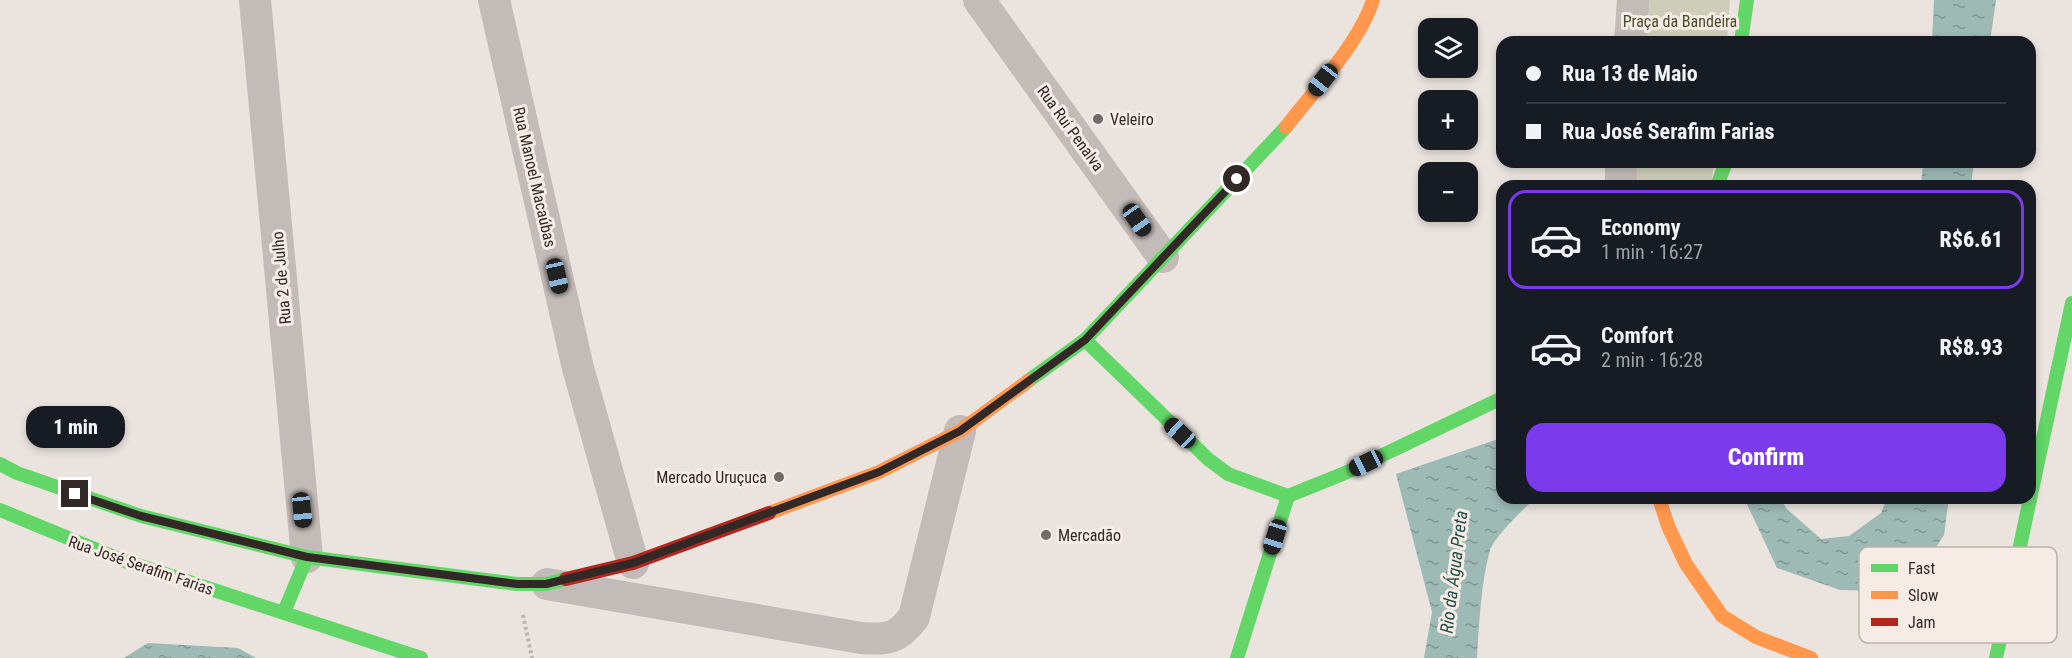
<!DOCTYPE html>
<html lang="en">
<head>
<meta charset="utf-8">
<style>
	body { margin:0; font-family:"Roboto Condensed",sans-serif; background:#242831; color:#f1f3f6; height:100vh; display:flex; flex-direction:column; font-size:22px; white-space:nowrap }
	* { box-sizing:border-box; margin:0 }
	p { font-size:20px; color:#9ea1a6 }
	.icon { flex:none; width:33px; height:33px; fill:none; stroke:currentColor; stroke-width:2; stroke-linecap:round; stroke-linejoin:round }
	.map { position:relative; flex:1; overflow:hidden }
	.drawer { position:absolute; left:1496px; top:180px; width:540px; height:324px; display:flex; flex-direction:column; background:#171b24; border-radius:18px; box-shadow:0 3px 9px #0003 }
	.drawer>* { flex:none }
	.hud { position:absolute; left:1496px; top:36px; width:540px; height:132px; border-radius:18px; box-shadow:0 3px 9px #0003; display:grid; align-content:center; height:132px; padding:0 30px; background:#171b24 }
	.buttons { position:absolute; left:1418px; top:18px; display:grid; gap:12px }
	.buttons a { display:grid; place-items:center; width:60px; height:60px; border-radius:12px; background:#171b24; box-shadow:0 3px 9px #0003; font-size:30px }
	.end { position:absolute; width:27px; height:27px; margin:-14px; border:8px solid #322927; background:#fff; box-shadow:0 0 0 3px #fff }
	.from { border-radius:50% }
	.bubble { position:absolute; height:42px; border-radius:18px; background:#171b24; box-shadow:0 3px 9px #0003; font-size:20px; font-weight:800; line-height:42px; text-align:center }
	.car { position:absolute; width:18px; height:36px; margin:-18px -9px; border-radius:8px; box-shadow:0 0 4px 2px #0007; background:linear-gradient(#222 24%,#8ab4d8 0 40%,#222 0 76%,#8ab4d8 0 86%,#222 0) }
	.hud b { display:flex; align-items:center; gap:21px; height:57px; font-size:22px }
	.hud b+b { border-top:2px solid #363941 }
	.hud i { width:15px; height:15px; background:#f1f3f6 }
	ul { padding:10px 0 0; list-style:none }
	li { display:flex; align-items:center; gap:18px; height:99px; margin:0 12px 9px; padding:0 18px; border:3px solid transparent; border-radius:18px }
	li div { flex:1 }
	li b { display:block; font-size:22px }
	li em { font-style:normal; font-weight:800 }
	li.active { border-color:#7c3aed }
	li>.icon { width:54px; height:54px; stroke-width:1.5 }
	.primary-button { display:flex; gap:12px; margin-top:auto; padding:12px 30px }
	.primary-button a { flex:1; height:69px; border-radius:18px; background:#7c3aed; color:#fff; font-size:24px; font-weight:800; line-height:69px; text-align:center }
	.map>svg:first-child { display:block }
	.park { fill:#cdcdba }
	.water { fill:url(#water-ripples) }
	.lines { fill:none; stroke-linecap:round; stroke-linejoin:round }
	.path { stroke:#bbb4b1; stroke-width:4; stroke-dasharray:3 3; stroke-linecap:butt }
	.street { stroke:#c2bbb8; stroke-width:32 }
	.fast { stroke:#63d668; stroke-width:14 }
	.slow { stroke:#ff974d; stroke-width:14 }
	.jam { stroke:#b3261e; stroke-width:14 }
	.route { stroke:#322927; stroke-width:8 }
	.poi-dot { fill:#726a67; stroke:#f7ece5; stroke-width:2 }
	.labels { text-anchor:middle; stroke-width:6; stroke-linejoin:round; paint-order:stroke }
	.park-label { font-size:16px; fill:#464e2d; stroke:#f7ece5 }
	.poi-label { font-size:16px; fill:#322927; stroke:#f7ece5; text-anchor:start }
	.street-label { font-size:16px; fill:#322927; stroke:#f7ece5 }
	.water-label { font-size:18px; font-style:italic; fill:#214f4b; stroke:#f7ece5 }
	.key { fill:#f7ece5; stroke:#bcb2ac; stroke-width:1.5 }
	.key-label { font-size:16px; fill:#322927 }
</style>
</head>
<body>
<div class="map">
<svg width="2072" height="658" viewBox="0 0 2072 658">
	<defs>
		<pattern id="water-ripples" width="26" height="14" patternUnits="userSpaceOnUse" patternTransform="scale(1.5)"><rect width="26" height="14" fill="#9dbab5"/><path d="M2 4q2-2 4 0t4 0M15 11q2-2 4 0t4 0" fill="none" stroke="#819793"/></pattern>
	</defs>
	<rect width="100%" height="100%" fill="#eae3de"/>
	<!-- park -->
	<g class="park">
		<polygon points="1633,0 1730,0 1727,42 1630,42"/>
		<polygon points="1621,162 1714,162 1711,186 1621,186"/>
	</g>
	<!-- water -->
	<g class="water">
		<polygon points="1934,0 1996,0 1990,42 1932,42"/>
		<polygon points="1923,162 1974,162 1971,186 1921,186"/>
		<path d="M1501 438 1502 498H1537C1526 505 1494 538 1490 550 1481 582 1479 625 1477 658H1424L1432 612 1396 474Z"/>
		<polygon points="1744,498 1779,498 1787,509 1821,539 1849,536 1881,513 1887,498 1949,498 1944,535 1918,575 1883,591 1840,590 1777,568"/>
		<polygon points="148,643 238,648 256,658 124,658"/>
	</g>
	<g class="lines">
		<!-- path -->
		<polyline class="path" points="523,615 532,658"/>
		<!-- street -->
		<g class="street">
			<polyline points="255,0 307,557"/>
			<polyline points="494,0 578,368 633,563"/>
			<polyline points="979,0 1163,257"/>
			<polyline points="1630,42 1633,0"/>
			<polyline points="1621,186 1621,162"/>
			<path d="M547 584 861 638C887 640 898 639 914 617L960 431"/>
		</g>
		<!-- fast -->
		<g class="fast">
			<polyline points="1741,42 1747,0"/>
			<polyline points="1717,186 1726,162"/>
			<polyline points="1085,340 1208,459 1228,474 1288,496 1345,473 1502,398"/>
			<polyline points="1028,381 1085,340 1286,127"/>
			<polyline points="0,464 17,473 141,516 307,557 517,584 546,584 566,579"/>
			<polyline points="0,510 119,559 421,658"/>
			<polyline points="284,612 307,557"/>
			<polyline points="1237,658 1288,496"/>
			<polyline points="1996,658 2072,303"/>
		</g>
		<!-- slow -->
		<g class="slow">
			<path d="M1286 127C1313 92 1360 42 1373 0"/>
			<polyline points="1659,498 1668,526 1686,564 1722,616 1756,637 1811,658"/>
			<polyline points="769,513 879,472 960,431 1028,381"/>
		</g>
		<!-- jam -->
		<polyline class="jam" points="566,579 633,563 769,513"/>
	</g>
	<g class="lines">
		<!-- route -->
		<polyline class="route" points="75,494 141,516 307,557 517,584 546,584 633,563 879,472 960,431 1085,340 1237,179"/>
	</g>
	<!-- markers -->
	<g class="poi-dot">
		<circle cx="1098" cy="119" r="6"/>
		<circle cx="779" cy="477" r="6"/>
		<circle cx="1046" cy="535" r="6"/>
	</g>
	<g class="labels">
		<!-- park labels -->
		<g class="park-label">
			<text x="1680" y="27">Praça da Bandeira</text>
		</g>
		<!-- poi labels -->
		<g class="poi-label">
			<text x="1110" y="125">Veleiro</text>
			<text x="767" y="483" text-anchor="end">Mercado Uruçuca</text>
			<text x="1058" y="541">Mercadão</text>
		</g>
		<!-- street labels -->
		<g class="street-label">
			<text transform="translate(1071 128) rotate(54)" y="6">Rua Rui Penalva</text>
			<text transform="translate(535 177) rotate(77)" y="6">Rua Manoel Macaúbas</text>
			<text transform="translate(281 278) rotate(-95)" y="6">Rua 2 de Julho</text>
			<text transform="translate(141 565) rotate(19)" y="6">Rua José Serafim Farias</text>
		</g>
		<!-- water labels -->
		<g class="water-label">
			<text transform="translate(1454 572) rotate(-83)" y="6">Rio da Água Preta</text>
		</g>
	</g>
	<!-- legend -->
	<rect x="1859" y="547" width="198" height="96" rx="9" class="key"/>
	<rect x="1871" y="564" width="27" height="8" fill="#63d668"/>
	<rect x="1871" y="591" width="27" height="8" fill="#ff974d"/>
	<rect x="1871" y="618" width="27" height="8" fill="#b3261e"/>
	<g class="key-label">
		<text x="1908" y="574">Fast</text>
		<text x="1908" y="601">Slow</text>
		<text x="1908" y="628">Jam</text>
	</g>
</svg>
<div class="buttons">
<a><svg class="icon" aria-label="layers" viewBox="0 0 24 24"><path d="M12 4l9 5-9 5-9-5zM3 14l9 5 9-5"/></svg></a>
<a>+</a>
<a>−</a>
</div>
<i class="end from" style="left:1237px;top:179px"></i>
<i class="end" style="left:75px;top:494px"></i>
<div class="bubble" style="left:26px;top:406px;width:99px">1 min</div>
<i class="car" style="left:1323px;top:80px;rotate:218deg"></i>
<i class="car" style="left:1137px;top:220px;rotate:145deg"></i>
<i class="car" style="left:557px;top:276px;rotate:167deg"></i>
<i class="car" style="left:1180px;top:433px;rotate:313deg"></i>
<i class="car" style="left:1366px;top:463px;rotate:244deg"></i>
<i class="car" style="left:302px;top:510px;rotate:174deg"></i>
<i class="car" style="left:1275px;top:537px;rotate:197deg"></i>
<div class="hud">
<b><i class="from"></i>Rua 13 de Maio</b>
<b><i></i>Rua José Serafim Farias</b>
</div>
<section class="drawer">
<ul>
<li class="active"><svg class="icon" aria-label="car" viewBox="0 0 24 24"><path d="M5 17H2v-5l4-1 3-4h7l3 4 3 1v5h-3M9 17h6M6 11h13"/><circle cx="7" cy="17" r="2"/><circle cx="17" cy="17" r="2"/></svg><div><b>Economy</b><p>1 min · 16:27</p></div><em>R$6.61</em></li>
<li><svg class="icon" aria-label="car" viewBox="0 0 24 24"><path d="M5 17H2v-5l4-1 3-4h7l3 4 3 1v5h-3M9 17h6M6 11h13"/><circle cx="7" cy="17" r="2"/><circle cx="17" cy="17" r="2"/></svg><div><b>Comfort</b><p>2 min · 16:28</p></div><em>R$8.93</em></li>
</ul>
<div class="primary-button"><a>Confirm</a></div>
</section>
</div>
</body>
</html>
